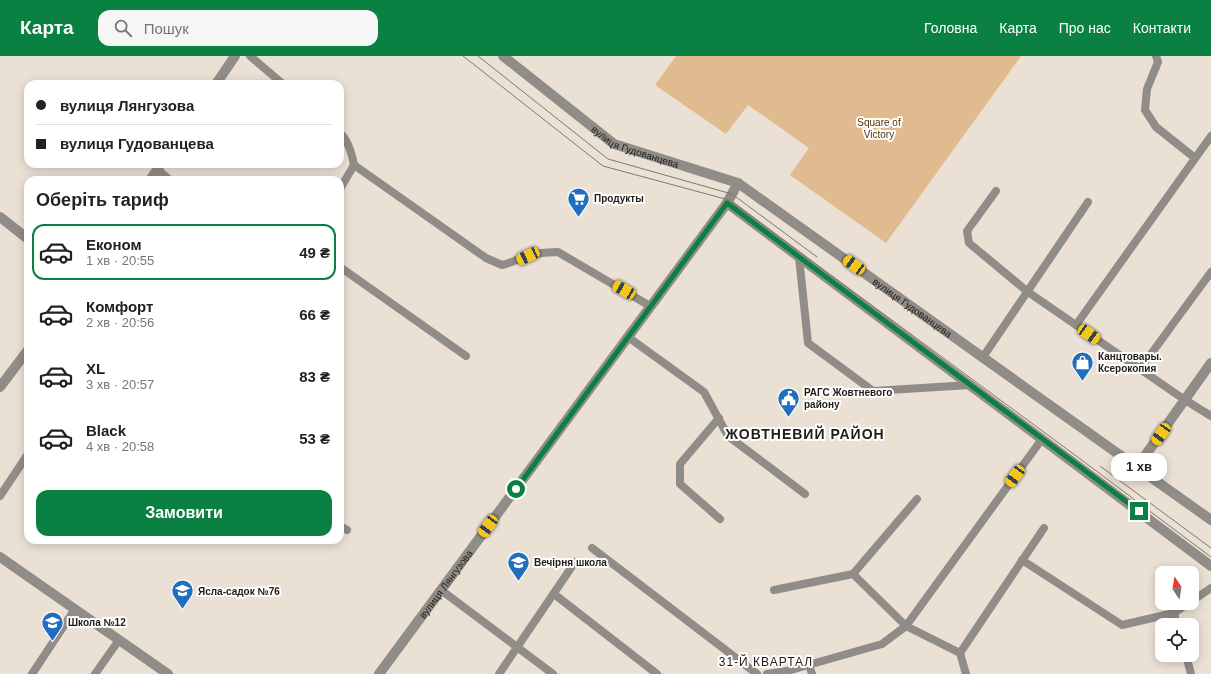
<!DOCTYPE html>
<html lang="uk">
<head>
<meta charset="utf-8">
<style>
	body { margin:0; font-family:Arial,sans-serif; background:#f6f6f6; color:#222; height:100vh; display:flex; flex-direction:column; font-size:15px; white-space:nowrap }
	* { box-sizing:border-box; margin:0 }
	p { font-size:13px; color:#767676 }
	.icon { flex:none; width:22px; height:22px; fill:none; stroke:currentColor; stroke-width:2; stroke-linecap:round; stroke-linejoin:round }
	.map { position:relative; flex:1; overflow:hidden }
	.sheet { position:absolute; left:24px; top:120px; width:320px; height:368px; display:flex; flex-direction:column; background:#fff; border-radius:12px; box-shadow:0 2px 10px #0003 }
	.sheet>* { flex:none }
	.hud { position:absolute; left:24px; top:24px; width:320px; height:88px; border-radius:12px; box-shadow:0 2px 10px #0003; display:grid; align-content:center; height:88px; padding:0 12px; background:#fff }
	.needle { width:26px; rotate:348deg }
	.controls { position:absolute; left:1155px; top:510px; display:grid; gap:8px }
	.controls a { display:grid; place-items:center; width:44px; height:44px; border-radius:8px; background:#fff; box-shadow:0 2px 10px #0003; font-size:20px }
	.end { position:absolute; width:18px; height:18px; margin:-9px; border:5px solid #0b8043; background:#fff; box-shadow:0 0 0 2px #fff }
	.from { border-radius:50% }
	.bubble { position:absolute; height:28px; border-radius:12px; background:#fff; box-shadow:0 2px 10px #0003; font-size:13px; font-weight:700; line-height:28px; text-align:center }
	.car { position:absolute; width:12px; height:24px; margin:-12px -6px; border-radius:5px; box-shadow:0 0 3px 1px #0007; background:linear-gradient(#f5c518 24%,#345 0 40%,#f5c518 0 76%,#345 0 86%,#f5c518 0) }
	.hud b { display:flex; align-items:center; gap:14px; height:38px; font-size:15px }
	.hud b+b { border-top:1px solid #e0e0e0 }
	.hud i { width:10px; height:10px; background:#222 }
	ul { padding:0; list-style:none }
	li { display:flex; align-items:center; gap:12px; height:56px; margin:0 8px 6px; padding:0 4px; border:2px solid transparent; border-radius:12px }
	li div { flex:1 }
	li b { display:block; font-size:15px }
	li em { font-style:normal; font-weight:700 }
	li.current { border-color:#0b8043 }
	li>.icon { width:36px; height:36px; stroke-width:1.5 }
	h2 { padding:0 12px; font-size:18px; line-height:48px }
	.button { display:flex; gap:8px; margin-top:auto; padding:8px 12px }
	.button a { flex:1; height:46px; border-radius:12px; background:#0b8043; color:#fff; font-size:16px; font-weight:700; line-height:46px; text-align:center }
	header { display:flex; align-items:center; gap:24px; box-sizing:border-box; height:56px; padding:0 20px; background:#0b8043; color:#fff }
	header strong { font-size:19px }
	nav { display:flex; gap:22px; margin-inline-start:auto; font-size:14px }
	.search { width:280px; height:36px; background:#f6f6f6; display:flex; align-items:center; gap:10px; box-sizing:border-box; padding:0 14px; border-radius:12px; color:#767676; font-size:15px }
	.map>svg:first-child { display:block }
	.green { fill:#dfbb8f }
	.lines { fill:none; stroke-linecap:round; stroke-linejoin:round }
	.service { stroke:#908c87; stroke-width:8 }
	.minor { stroke:#908c87; stroke-width:10 }
	.tertiary { stroke:#908c87; stroke-width:10 }
	.tram { stroke:#7e776f; stroke-width:1 }
	.route { stroke:#0b8043; stroke-width:5 }
	.labels { text-anchor:middle; stroke-width:4; stroke-linejoin:round; paint-order:stroke }
	.park-label { font-size:10px; fill:#543504; stroke:#fff }
	.street-label { font-size:10px; fill:#201c17; stroke:#fff }
	.poi-label { font-size:10px; font-weight:bold; fill:#201c17; stroke:#fff; text-anchor:start }
	.quarter-label { font-size:12px; letter-spacing:1px; fill:#201c17; stroke:#fff }
	.district-label { font-size:14px; font-weight:bold; letter-spacing:1px; fill:#201c17; stroke:#fff }
</style>
</head>
<body>
<header>
<strong>Карта</strong>
<div class="search"><svg class="icon" aria-label="search" viewBox="0 0 24 24"><circle cx="10" cy="10" r="6"/><path d="M15 15l6 6"/></svg>Пошук</div>
<nav><a>Головна</a><a>Карта</a><a>Про нас</a><a>Контакти</a></nav>
</header>
<div class="map">
<svg width="1211" height="618" viewBox="0 0 1211 618">
	<rect width="100%" height="100%" fill="#ebe0d4"/>
	<!-- green -->
	<polygon class="green" points="676,0 1021,0 886,187 790,119 809,92 748,49 726,78 655,29"/>
	<g class="lines">
		<!-- service -->
		<g class="service">
			<polyline points="250,0 283,28"/>
			<polyline points="1156,0 1158,6 1147,33 1145,54 1156,71 1195,102"/>
			<path d="M340 77C349 85 352 98 354 109L340 133"/>
			<path d="M354 109 486 202 502 209C511 207 520 202 529 199 539 197 548 196 558 196L650 250"/>
			<polyline points="157,113 170,124"/>
			<polyline points="996,135 967,175 969,187 1028,236 1185,344 1211,360"/>
			<polyline points="799,201 808,287 873,335 970,329"/>
			<polyline points="340,211 466,300"/>
			<polyline points="1076,269 1211,80"/>
			<polyline points="628,281 704,336 728,380 805,438"/>
			<polyline points="983,301 1088,146"/>
			<polyline points="1140,313 1211,216"/>
			<polyline points="719,362 680,408 680,428 720,463"/>
			<polyline points="0,440 28,398"/>
			<polyline points="340,470 347,474"/>
			<polyline points="592,492 757,618"/>
			<polyline points="1022,504 1122,569 1174,557 1189,547"/>
			<polyline points="853,518 906,570 960,597"/>
			<polyline points="441,534 553,618"/>
			<polyline points="774,534 853,518 917,443"/>
			<polyline points="554,538 657,618"/>
			<polyline points="1192,545 1211,532"/>
			<polyline points="1174,557 1177,569"/>
			<polyline points="1186,599 1191,618"/>
			<polyline points="809,609 812,618"/>
			<polyline points="32,618 75,553"/>
			<polyline points="95,618 119,584"/>
			<polyline points="499,618 575,506"/>
			<polyline points="767,618 787,615 882,588 906,570 1042,383"/>
			<polyline points="966,618 960,597 1044,472"/>
		</g>
		<!-- minor -->
		<g class="minor">
			<polyline points="216,28 235,0"/>
			<polyline points="150,124 161,108"/>
			<polyline points="727,147 1211,510"/>
			<polyline points="0,161 28,183"/>
			<polyline points="0,331 28,294"/>
			<polyline points="1137,411 1211,307"/>
			<polyline points="0,501 168,618"/>
			<path id="s1" d="M379 618 727 147 738 127"/>
		</g>
		<!-- tertiary -->
		<path class="tertiary" id="s2" d="M503 0 614 88 738 127 1211 464"/>
		<!-- tram -->
		<g class="tram">
			<polyline points="463,0 603,110 729,144 1079,402 1211,501"/>
			<polyline points="478,0 608,103 732,138 817,201"/>
			<polyline points="1100,410 1211,492"/>
		</g>
	</g>
	<g class="lines">
		<!-- route -->
		<polyline class="route" points="516,433 727,147 1139,455"/>
	</g>
	<!-- icons -->
	<defs>
		<symbol id="supermarket-pin" viewBox="-11 -11 22 30"><path d="M0 17L-7.5 6A9.5 9.5 0 1 1 7.5 6Z" fill="#1f6fbe" stroke="#fff"/><path d="M-6-5.5h2.5l.6 2H6L4.5 2H-2.5L-4.4-4H-6ZM-1.5 3.2a1.3 1.3 0 1 0 .1 0ZM3 3.2a1.3 1.3 0 1 0 .1 0Z" fill="#fff"/></symbol>
		<symbol id="shop-pin" viewBox="-11 -11 22 30"><path d="M0 17L-7.5 6A9.5 9.5 0 1 1 7.5 6Z" fill="#1f6fbe" stroke="#fff"/><path d="M-5-2.5h2.3a2.7 3.5 0 0 1 5.4 0H5L5.5 6h-11ZM-1.5-2.5h3a1.5 2.3 0 0 0-3 0Z" fill="#fff"/></symbol>
		<symbol id="civic-pin" viewBox="-11 -11 22 30"><path d="M0 17L-7.5 6A9.5 9.5 0 1 1 7.5 6Z" fill="#1f6fbe" stroke="#fff"/><path d="M-.6-6.5H3V-4.5H.6V-3L4-1V1h2V6H-6V1h2V-1L-.6-3ZM-1.2 2.5V6h2.4V2.5Z" fill="#fff"/></symbol>
		<symbol id="school-pin" viewBox="-11 -11 22 30"><path d="M0 17L-7.5 6A9.5 9.5 0 1 1 7.5 6Z" fill="#1f6fbe" stroke="#fff"/><path d="M0-5L7-2L0 1L-7-2ZM-4 1L0 2.5L4 1V4Q0 6-4 4Z" fill="#fff"/></symbol>
	</defs>
	<g fill-rule="evenodd">
		<use href="#supermarket-pin" x="566" y="130" width="25" height="34"/>
		<use href="#shop-pin" x="1070" y="294" width="25" height="34"/>
		<use href="#civic-pin" x="776" y="330" width="25" height="34"/>
		<use href="#school-pin" x="506" y="494" width="25" height="34"/>
		<use href="#school-pin" x="170" y="522" width="25" height="34"/>
		<use href="#school-pin" x="40" y="554" width="25" height="34"/>
	</g>
	<g class="labels">
		<!-- park labels -->
		<g class="park-label">
			<text x="879" y="70">Square of<tspan x="879" dy="12">Victory</tspan></text>
		</g>
		<!-- street labels -->
		<g class="street-label">
			<text dy="4" stroke="none"><textPath href="#s2" startOffset="162">вулиця Гудованцева</textPath></text>
			<text dy="4" stroke="none"><textPath href="#s2" startOffset="486">вулиця Гудованцева</textPath></text>
			<text dy="4" stroke="none"><textPath href="#s1" startOffset="112">вулиця Лянгузова</textPath></text>
		</g>
		<!-- poi labels -->
		<g class="poi-label">
			<text x="594" y="146">Продукты</text>
			<text x="1098" y="304">Канцтовары.<tspan x="1098" dy="12">Ксерокопия</tspan></text>
			<text x="804" y="340">РАГС Жовтневого<tspan x="804" dy="12">району</tspan></text>
			<text x="534" y="510">Вечірня школа</text>
			<text x="198" y="539">Ясла-садок №76</text>
			<text x="68" y="570">Школа №12</text>
		</g>
		<!-- quarter labels -->
		<g class="quarter-label">
			<text x="766" y="610">31-Й КВАРТАЛ</text>
		</g>
		<!-- district labels -->
		<g class="district-label">
			<text x="805" y="383">ЖОВТНЕВИЙ РАЙОН</text>
		</g>
	</g>
</svg>
<div class="controls">
<a><svg class="needle" viewBox="-14 -14 28 28"><path d="M0-13l5 13h-10z" fill="#e53935"/><path d="M0 13l5-13h-10z" fill="#767676"/></svg></a>
<a><svg class="icon" aria-label="locate" viewBox="0 0 24 24"><circle cx="12" cy="12" r="6"/><path d="M12 2v4M12 18v4M2 12h4M18 12h4"/></svg></a>
</div>
<i class="end from" style="left:516px;top:433px"></i>
<i class="end" style="left:1139px;top:455px"></i>
<div class="bubble" style="left:1111px;top:397px;width:56px">1 хв</div>
<i class="car" style="left:528px;top:200px;rotate:245deg"></i>
<i class="car" style="left:854px;top:209px;rotate:306deg"></i>
<i class="car" style="left:624px;top:234px;rotate:300deg"></i>
<i class="car" style="left:1089px;top:278px;rotate:125deg"></i>
<i class="car" style="left:1161px;top:378px;rotate:215deg"></i>
<i class="car" style="left:1015px;top:420px;rotate:216deg"></i>
<i class="car" style="left:488px;top:470px;rotate:216deg"></i>
<div class="hud">
<b><i class="from"></i>вулиця Лянгузова</b>
<b><i></i>вулиця Гудованцева</b>
</div>
<section class="sheet">
<h2>Оберіть тариф</h2>
<ul>
<li class="current"><svg class="icon" aria-label="car" viewBox="0 0 24 24"><path d="M5 17H2v-5l4-1 3-4h7l3 4 3 1v5h-3M9 17h6M6 11h13"/><circle cx="7" cy="17" r="2"/><circle cx="17" cy="17" r="2"/></svg><div><b>Економ</b><p>1 хв · 20:55</p></div><em>49 ₴</em></li>
<li><svg class="icon" aria-label="car" viewBox="0 0 24 24"><path d="M5 17H2v-5l4-1 3-4h7l3 4 3 1v5h-3M9 17h6M6 11h13"/><circle cx="7" cy="17" r="2"/><circle cx="17" cy="17" r="2"/></svg><div><b>Комфорт</b><p>2 хв · 20:56</p></div><em>66 ₴</em></li>
<li><svg class="icon" aria-label="car" viewBox="0 0 24 24"><path d="M5 17H2v-5l4-1 3-4h7l3 4 3 1v5h-3M9 17h6M6 11h13"/><circle cx="7" cy="17" r="2"/><circle cx="17" cy="17" r="2"/></svg><div><b>XL</b><p>3 хв · 20:57</p></div><em>83 ₴</em></li>
<li><svg class="icon" aria-label="car" viewBox="0 0 24 24"><path d="M5 17H2v-5l4-1 3-4h7l3 4 3 1v5h-3M9 17h6M6 11h13"/><circle cx="7" cy="17" r="2"/><circle cx="17" cy="17" r="2"/></svg><div><b>Black</b><p>4 хв · 20:58</p></div><em>53 ₴</em></li>
</ul>
<div class="button"><a>Замовити</a></div>
</section>
</div>
</body>
</html>
